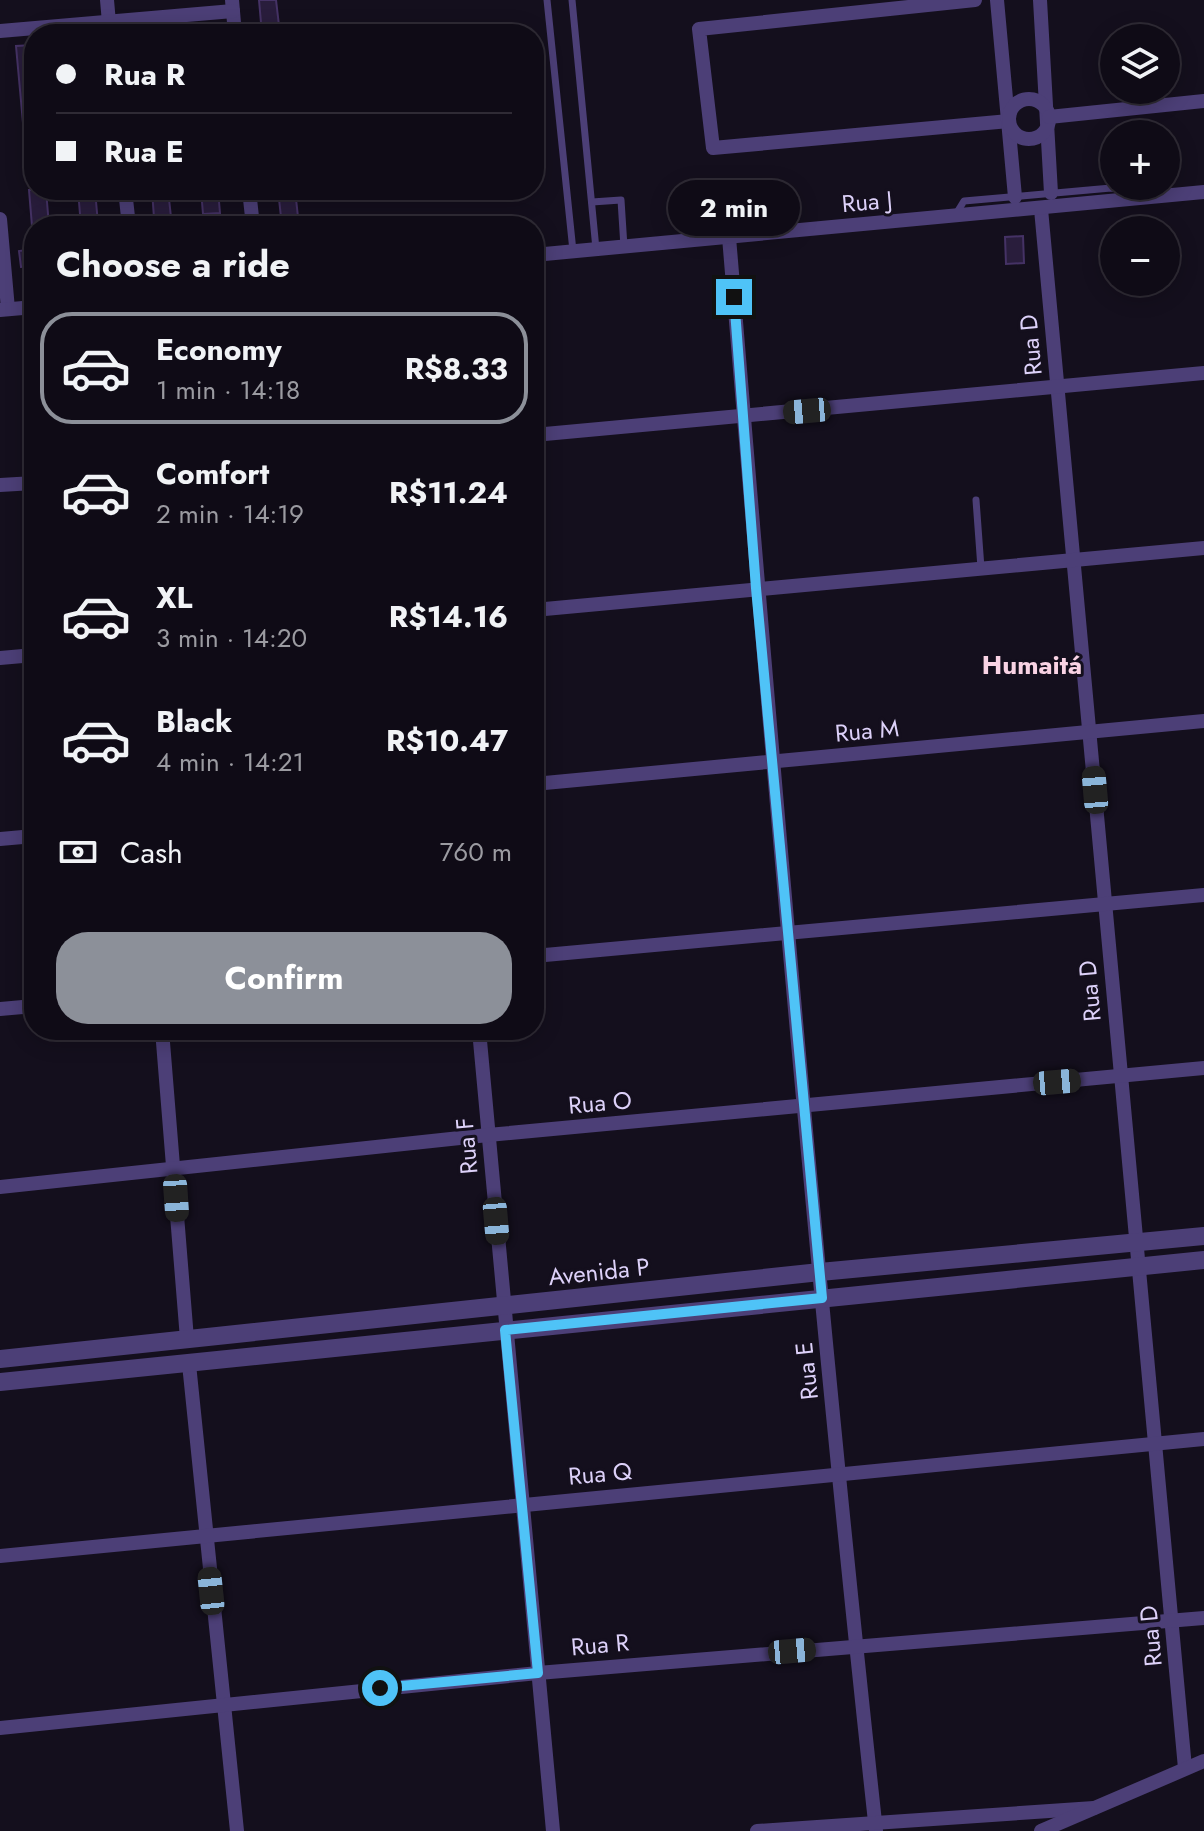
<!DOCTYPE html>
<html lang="en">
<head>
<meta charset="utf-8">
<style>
	body { margin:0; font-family:Jost,sans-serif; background:#1d1923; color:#f1f3f6; height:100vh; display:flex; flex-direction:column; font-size:30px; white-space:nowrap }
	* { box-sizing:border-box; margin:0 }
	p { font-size:26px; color:#9b9ba1 }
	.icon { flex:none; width:44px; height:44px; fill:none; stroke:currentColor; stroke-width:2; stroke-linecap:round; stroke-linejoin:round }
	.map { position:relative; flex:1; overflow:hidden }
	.details { position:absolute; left:24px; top:216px; width:520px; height:824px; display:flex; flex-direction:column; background:#0f0b16; border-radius:32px; box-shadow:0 4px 20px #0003,0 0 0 2px #2f2b35 }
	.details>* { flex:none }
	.top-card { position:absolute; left:24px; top:24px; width:520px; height:176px; border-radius:32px; box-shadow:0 4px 20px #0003,0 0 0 2px #2f2b35; display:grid; align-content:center; height:176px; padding:0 32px; background:#0f0b16 }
	.tools { position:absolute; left:1100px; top:24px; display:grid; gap:16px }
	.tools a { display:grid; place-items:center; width:80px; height:80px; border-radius:50%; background:#0f0b16; box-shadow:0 4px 20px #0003,0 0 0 2px #2f2b35; font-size:40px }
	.end { position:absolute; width:36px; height:36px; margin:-18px; border:10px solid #4fc3f7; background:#111; box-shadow:0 0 0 4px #111 }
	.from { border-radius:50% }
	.bubble { position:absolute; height:56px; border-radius:28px; background:#0f0b16; box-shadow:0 4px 20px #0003,0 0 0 2px #2f2b35; font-size:26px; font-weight:700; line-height:56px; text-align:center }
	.car { position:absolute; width:24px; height:48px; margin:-24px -12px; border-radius:10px; box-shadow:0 0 6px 2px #0007; background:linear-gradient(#222 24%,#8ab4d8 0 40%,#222 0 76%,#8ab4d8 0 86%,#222 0) }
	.top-card b { display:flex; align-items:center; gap:28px; height:76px; font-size:30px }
	.top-card b+b { border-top:2px solid #2f2b35 }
	.top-card i { width:20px; height:20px; background:#f1f3f6 }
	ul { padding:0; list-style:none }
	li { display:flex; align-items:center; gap:24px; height:112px; margin:0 16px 12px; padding:0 16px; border:4px solid transparent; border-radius:32px }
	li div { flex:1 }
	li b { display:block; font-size:30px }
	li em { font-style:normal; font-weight:700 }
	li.current { border-color:#8c9099 }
	li>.icon { width:72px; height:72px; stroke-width:1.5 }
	h2 { padding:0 32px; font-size:36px; line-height:96px }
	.pay { display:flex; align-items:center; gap:20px; height:88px; padding:0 32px; font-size:30px }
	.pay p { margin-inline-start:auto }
	.action { display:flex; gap:16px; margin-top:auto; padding:16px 32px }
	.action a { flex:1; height:92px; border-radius:32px; background:#8c9099; color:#fff; font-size:32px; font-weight:700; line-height:92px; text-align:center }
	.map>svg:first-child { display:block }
	.building { fill:#291d3c; stroke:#453265; stroke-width:2 }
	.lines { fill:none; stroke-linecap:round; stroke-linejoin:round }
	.service { stroke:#4c3f77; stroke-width:7 }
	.minor { stroke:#4c3f77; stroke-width:14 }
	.tertiary { stroke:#4c3f77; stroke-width:18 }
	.route { stroke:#4fc3f7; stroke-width:10 }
	.labels { text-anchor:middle; stroke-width:6; stroke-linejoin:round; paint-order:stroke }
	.street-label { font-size:24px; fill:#ddd1f9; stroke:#140f1d }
	.neighbourhood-label { font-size:26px; font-weight:bold; fill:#f9d3e4; stroke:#140f1d }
</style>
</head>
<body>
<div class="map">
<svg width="1204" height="1831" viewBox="0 0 1204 1831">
	<rect width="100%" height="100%" fill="#140f1d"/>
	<!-- building -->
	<g class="building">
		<polygon points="259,0 276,0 280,34 262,34"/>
		<polygon points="33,45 34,145 25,145 16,46"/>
		<polygon points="29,190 46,190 49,226 32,226"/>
		<polygon points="78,190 95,190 98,224 81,226"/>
		<polygon points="152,190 168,190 171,217 154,218"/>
		<polygon points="201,190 218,190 220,213 203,214"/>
		<polygon points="278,190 295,190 299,226 282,226"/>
		<polygon points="1023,236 1024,263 1006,264 1005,237"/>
		<polygon points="34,249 34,266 21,267 19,251"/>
	</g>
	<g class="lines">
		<!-- service -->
		<g class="service">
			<polyline points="547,0 573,251"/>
			<polyline points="572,0 596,249"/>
			<polyline points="592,202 621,200 624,247"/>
			<polyline points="956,214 964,201 1111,188 1123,189 1133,198"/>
			<polyline points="976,500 981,568"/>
		</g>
		<!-- minor -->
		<g class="minor">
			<polyline points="107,0 110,34"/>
			<polyline points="232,0 235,34"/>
			<polyline points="975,0 699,29 713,148 1009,121"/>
			<polyline points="997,0 1015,197"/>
			<polyline points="1040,0 1051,193"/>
			<polyline points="0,31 233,11"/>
			<circle cx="1029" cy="119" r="20"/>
			<polyline points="1049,117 1204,101"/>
			<polyline points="125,190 129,226"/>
			<polyline points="249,190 253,226"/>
			<polyline points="1041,209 1185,1768"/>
			<polyline points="0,219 8,309"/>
			<path d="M729 237C773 769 818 1301 876 1831"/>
			<polyline points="534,255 1204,192"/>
			<polyline points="0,310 34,307"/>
			<polyline points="534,435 1204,373"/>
			<polyline points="0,485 34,483"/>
			<polyline points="534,610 1204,548"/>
			<polyline points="0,658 34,655"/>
			<polyline points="534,784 1204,721"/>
			<polyline points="0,839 34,836"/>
			<polyline points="534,956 1204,895"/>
			<polyline points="0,1009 34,1006"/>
			<polyline points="162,1030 187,1339"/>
			<polyline points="479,1030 553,1831"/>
			<polyline points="0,1187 488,1135 1204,1068"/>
			<polyline points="189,1364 237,1831"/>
			<polyline points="0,1556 1204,1439"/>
			<polyline points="0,1728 538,1673 1204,1618"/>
			<polyline points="757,1831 1094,1808"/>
			<polyline points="1041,1831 1204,1761"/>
		</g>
		<!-- tertiary -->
		<g class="tertiary">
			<polyline points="0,1359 820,1272 1204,1236"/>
			<polyline points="0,1382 1204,1260"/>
		</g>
	</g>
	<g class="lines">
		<!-- route -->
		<polyline class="route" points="380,1688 538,1673 505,1330 822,1298 756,588 734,297"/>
	</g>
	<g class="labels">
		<!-- street labels -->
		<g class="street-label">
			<text transform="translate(867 202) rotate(-5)" y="8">Rua J</text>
			<text transform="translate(1031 345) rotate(-95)" y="8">Rua D</text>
			<text transform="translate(867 731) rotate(-5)" y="8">Rua M</text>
			<text transform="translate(1090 991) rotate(-95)" y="8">Rua D</text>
			<text transform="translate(600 1103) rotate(-5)" y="8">Rua O</text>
			<text transform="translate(467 1146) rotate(-95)" y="8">Rua F</text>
			<text transform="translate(599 1272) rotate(-6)" y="8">Avenida P</text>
			<text transform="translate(807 1371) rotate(-96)" y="8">Rua E</text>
			<text transform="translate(600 1474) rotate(-5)" y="8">Rua Q</text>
			<text transform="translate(1151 1636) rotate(-95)" y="8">Rua D</text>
			<text transform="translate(600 1645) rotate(-5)" y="8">Rua R</text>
		</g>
		<!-- neighbourhood labels -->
		<g class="neighbourhood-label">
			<text x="1032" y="674">Humaitá</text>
		</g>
	</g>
</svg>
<div class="tools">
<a><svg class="icon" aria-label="layers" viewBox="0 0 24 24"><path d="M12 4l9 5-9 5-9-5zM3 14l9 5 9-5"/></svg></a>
<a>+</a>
<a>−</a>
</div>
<i class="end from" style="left:380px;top:1688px"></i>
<i class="end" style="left:734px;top:297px"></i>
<div class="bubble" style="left:668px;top:180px;width:132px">2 min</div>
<i class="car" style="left:807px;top:411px;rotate:265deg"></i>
<i class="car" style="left:1095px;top:790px;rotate:355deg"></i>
<i class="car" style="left:1057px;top:1082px;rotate:85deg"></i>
<i class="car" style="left:176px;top:1198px;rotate:176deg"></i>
<i class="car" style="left:496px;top:1221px;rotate:175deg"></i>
<i class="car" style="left:211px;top:1591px;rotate:354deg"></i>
<i class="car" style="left:792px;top:1651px;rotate:85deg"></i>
<div class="top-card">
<b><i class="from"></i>Rua R</b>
<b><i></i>Rua E</b>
</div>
<section class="details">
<h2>Choose a ride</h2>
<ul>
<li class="current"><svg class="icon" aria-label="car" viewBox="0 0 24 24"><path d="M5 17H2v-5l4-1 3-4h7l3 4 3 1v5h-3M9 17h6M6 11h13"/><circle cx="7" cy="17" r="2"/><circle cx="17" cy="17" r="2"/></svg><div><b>Economy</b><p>1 min · 14:18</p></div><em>R$8.33</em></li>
<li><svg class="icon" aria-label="car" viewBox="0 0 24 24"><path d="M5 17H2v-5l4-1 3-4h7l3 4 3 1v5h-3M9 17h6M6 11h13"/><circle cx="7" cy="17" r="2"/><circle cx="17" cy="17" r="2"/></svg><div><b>Comfort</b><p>2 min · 14:19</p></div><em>R$11.24</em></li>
<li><svg class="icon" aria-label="car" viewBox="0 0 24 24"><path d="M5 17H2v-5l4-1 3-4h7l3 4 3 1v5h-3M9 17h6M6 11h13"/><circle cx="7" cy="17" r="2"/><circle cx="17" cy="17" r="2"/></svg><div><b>XL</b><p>3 min · 14:20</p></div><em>R$14.16</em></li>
<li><svg class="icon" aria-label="car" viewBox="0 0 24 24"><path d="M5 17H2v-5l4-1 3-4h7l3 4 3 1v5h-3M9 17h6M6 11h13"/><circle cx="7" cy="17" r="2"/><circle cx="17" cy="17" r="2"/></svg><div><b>Black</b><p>4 min · 14:21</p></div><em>R$10.47</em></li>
</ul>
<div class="pay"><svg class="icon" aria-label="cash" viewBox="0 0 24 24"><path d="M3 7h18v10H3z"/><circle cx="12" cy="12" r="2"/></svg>Cash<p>760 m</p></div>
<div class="action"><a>Confirm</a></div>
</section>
</div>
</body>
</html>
